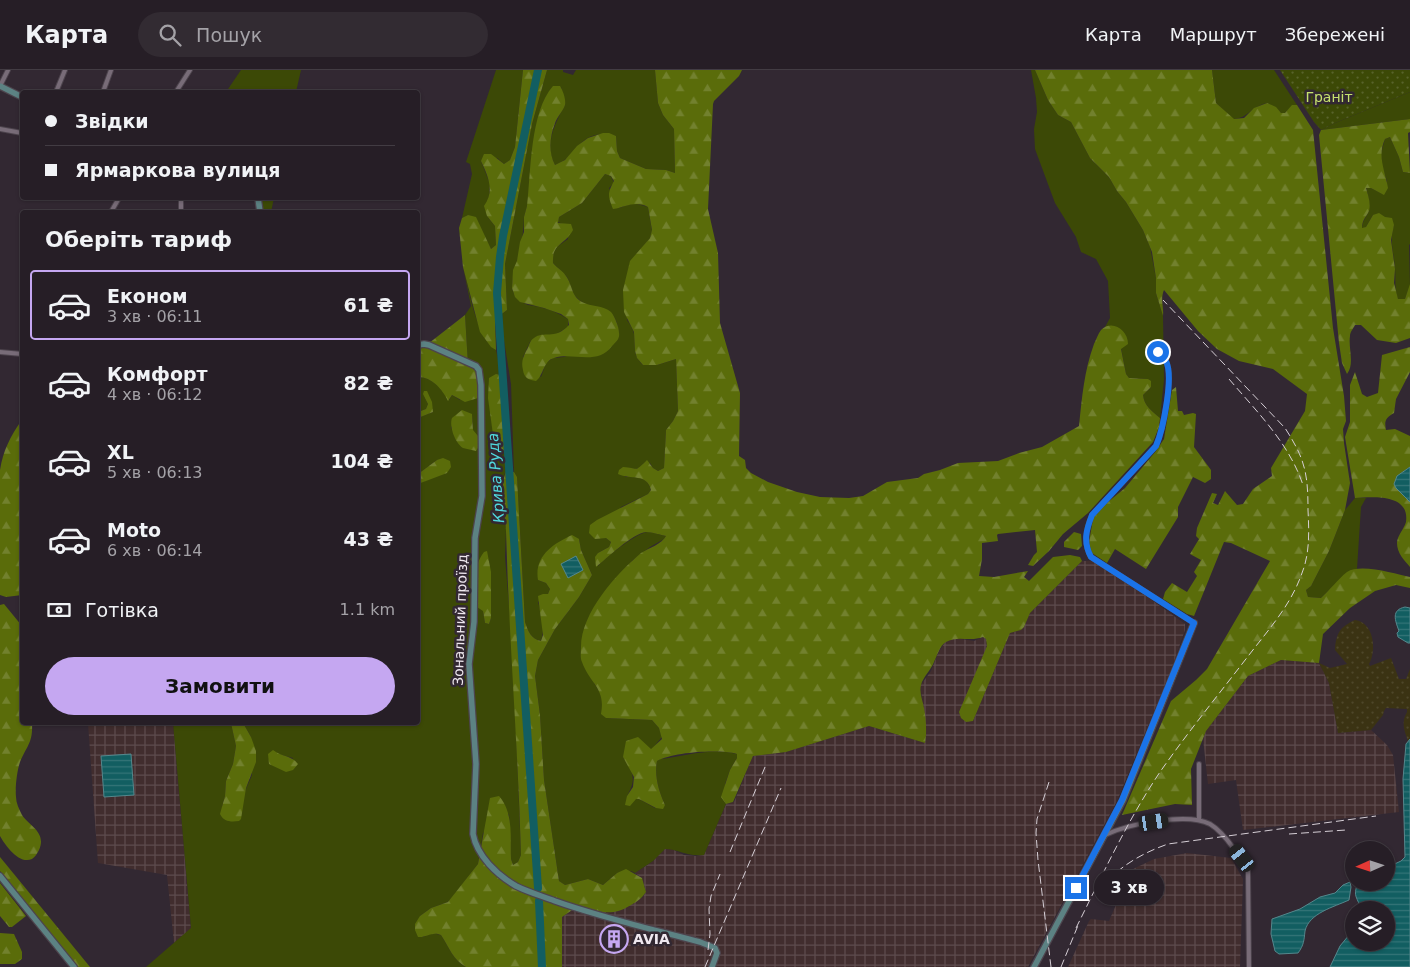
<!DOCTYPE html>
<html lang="uk">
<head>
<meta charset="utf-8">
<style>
	body { margin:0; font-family:"DejaVu Sans",sans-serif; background:#322b32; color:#f1f3f6; height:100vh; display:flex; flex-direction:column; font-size:19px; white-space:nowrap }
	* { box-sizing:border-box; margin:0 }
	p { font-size:16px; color:#a4a2a7 }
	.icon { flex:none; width:28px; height:28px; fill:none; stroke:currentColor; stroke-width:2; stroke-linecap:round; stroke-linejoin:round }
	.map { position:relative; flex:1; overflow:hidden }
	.sheet { position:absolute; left:20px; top:140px; width:400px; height:515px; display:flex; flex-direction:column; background:#261e26; border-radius:5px; box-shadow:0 1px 4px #0004,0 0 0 1px #423c43 }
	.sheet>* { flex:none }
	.guide { position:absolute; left:20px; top:20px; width:400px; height:110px; border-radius:5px; box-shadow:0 1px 4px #0004,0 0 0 1px #423c43; display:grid; align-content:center; height:110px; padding:0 25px; background:#261e26 }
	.needle { width:32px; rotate:267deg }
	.controls { position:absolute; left:1345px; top:771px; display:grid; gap:10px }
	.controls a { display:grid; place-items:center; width:50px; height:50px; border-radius:50%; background:#261e26; box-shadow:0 1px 4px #0004,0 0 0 1px #423c43; font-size:25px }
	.end { position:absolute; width:22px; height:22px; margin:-11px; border:6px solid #1a73e8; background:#fff; box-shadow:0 0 0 2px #fff }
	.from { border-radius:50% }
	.bubble { position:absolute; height:35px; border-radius:18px; background:#261e26; box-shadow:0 1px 4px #0004,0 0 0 1px #423c43; font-size:16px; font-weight:800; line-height:35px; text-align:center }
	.car { position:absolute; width:15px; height:30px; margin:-15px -8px; border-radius:6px; box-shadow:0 0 4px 1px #0007; background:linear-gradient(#222 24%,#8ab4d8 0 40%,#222 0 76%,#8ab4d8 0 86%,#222 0) }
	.guide b { display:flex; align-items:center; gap:18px; height:48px; font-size:19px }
	.guide b+b { border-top:1px solid #423c43 }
	.guide i { width:12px; height:12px; background:#f1f3f6 }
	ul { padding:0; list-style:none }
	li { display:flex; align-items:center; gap:15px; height:70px; margin:0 10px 8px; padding:0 15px; border:2px solid transparent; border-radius:5px }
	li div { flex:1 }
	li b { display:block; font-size:19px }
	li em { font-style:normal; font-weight:800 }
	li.on { border-color:#c5a7f1 }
	li>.icon { width:45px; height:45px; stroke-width:1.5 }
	h2 { padding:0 25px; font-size:22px; line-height:60px }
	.pay { display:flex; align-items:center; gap:12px; height:55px; padding:0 25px; font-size:19px }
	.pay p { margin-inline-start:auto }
	.button { display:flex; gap:10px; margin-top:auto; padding:10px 25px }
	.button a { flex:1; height:58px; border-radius:30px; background:#c5a7f1; color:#111; font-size:20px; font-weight:800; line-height:58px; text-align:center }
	header { display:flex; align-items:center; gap:30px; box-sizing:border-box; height:70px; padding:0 25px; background:#261e26; border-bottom:1px solid #423c43 }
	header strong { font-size:24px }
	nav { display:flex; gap:28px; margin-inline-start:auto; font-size:18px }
	.search { width:350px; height:45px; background:#322b32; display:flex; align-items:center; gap:12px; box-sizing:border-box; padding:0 18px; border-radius:28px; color:#a4a2a7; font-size:19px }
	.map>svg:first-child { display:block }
	.industrial { fill:url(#industrial-grid) }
	.green { fill:#3c4906; fill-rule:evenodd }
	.forest { fill:url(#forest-firs) }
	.sand { fill:url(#sand-dots) }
	.garden { fill:url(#garden-dots) }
	.water { fill:url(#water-rules); stroke:#54878c }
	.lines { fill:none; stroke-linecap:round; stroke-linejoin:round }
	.river { stroke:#125e61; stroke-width:8 }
	.street-casing { stroke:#4d444d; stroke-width:6 }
	.secondary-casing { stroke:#4d444d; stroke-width:8 }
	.street { stroke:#786c78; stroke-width:4 }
	.secondary { stroke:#5c8283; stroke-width:5.5 }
	.rail { stroke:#d6cfd6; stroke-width:1; stroke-dasharray:8 4; stroke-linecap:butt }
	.route { stroke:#1a73e8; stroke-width:6 }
	.labels { text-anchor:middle; stroke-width:5; stroke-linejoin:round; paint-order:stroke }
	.park-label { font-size:14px; fill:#c6e16e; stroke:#322832 }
	.street-label { font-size:14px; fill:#efe8ef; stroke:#322832 }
	.poi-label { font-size:14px; font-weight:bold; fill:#efe8ef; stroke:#322832; text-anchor:start }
	.water-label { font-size:15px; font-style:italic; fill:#50d8dd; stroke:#322832 }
</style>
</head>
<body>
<header>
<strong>Карта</strong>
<div class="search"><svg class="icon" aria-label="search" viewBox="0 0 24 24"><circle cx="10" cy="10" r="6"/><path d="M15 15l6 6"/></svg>Пошук</div>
<nav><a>Карта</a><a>Маршрут</a><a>Збережені</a></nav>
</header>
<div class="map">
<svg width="1410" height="897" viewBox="0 0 1410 897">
	<defs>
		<pattern id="industrial-grid" width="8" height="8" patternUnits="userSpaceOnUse" patternTransform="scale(1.25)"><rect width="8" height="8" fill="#412d2e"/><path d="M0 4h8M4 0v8" fill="none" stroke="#5d4b4d"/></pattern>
		<pattern id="forest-firs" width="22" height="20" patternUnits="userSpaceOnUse" patternTransform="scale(1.25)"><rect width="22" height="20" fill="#5a6c0a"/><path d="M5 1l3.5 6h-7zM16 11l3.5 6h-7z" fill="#72812e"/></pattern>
		<pattern id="sand-dots" width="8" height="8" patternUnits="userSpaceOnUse" patternTransform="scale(1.25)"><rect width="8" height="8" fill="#3b3313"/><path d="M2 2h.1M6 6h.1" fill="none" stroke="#4e472a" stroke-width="1.8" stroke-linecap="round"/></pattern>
		<pattern id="garden-dots" width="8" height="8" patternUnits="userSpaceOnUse" patternTransform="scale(1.25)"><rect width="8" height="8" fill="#3c4906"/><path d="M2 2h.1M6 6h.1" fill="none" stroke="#58632b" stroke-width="1.8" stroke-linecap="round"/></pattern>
		<pattern id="water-rules" width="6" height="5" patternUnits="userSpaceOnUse" patternTransform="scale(1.25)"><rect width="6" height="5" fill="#125e61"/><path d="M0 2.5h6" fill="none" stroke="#357578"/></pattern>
	</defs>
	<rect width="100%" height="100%" fill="#322832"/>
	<!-- industrial -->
	<g class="industrial">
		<polygon points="1082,491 1092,491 1149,528 1185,554 1185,560 1171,600 1117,731 1028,897 562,897 562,847 578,836 642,828 646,822 642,808 635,803 653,791 664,779 672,779 684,785 696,786 704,785 726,734 734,732 753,686 786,682 869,656 925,673 926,667 924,640 920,616 931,601 938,583 945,572 955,568 974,571 983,567 986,569 987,576 973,651 1010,563 1021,560 1024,557 1030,543"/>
		<polygon points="1281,590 1319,593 1329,613 1338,663 1371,660 1387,675 1393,685 1399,742 1243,760 1236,710 1208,714 1203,669 1206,661 1248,606"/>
		<polygon points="88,653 173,653 191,859 174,873 167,805 98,793"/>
		<polygon points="1187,783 1231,788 1243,809 1240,897 1068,897 1089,851 1091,849 1109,851 1131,800 1154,789"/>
	</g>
	<!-- green -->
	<g class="green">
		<polygon points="241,0 301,0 296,22 226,22"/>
		<polygon points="496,0 523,0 515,77 510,90 504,94 497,88 481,91 490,114 487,146 495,156 496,175 491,179 484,166 468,145 462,148 472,104 470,94 466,92"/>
		<path d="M547 0H563V2L573 5 576 0H655L658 33 663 45 674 59 675 103 666 100 646 99 620 88 617 81 616 66C577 57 580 87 555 95 544 75 555 53 565 35L561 17 524 147C524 161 521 175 518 189 514 208 503 224 528 235 532 236 538 236 543 238 552 240 560 244 568 249V257L555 265H540L530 272 523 287 541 307 546 293 553 288 564 287 619 267C618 229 594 245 577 228 571 222 571 214 567 207 563 202 557 198 553 193 552 178 557 177 568 169L565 155 558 152 559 147 582 133 605 104 611 106 614 113 609 118 619 138 634 133 648 137 652 161 650 168 642 178 627 250C630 254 633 259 634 264 636 278 632 284 643 295H657L676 289 678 341 673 351 666 360 664 398 658 401 653 398 650 393H644L640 398 635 399 629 398 625 407C637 407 647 406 651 420L648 424 621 437 606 468 611 472 609 477 598 483V496C604 488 637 463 647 462 653 462 660 465 666 466L664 469 650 477 633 490 614 510 594 613 602 625 606 648 652 650 659 658 662 667 651 680 623 687C633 702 637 709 627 726L639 729 655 738 665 735C659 722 654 706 657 691L660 689C686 686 711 677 737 684V688L730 700 725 714V719L722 727 726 734 704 785C686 787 679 779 665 779L653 791 635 803 631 801 617 803 603 815 588 809 565 815 559 811 544 710 540 645 535 606 538 590 555 559 579 527 592 505 581 480 579 469 538 510 546 513 550 519 548 524 538 532C542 545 545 558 541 571 531 569 528 561 525 552L517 407 514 402 511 314 503 264 502 244 507 240 505 194 532 54Z"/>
		<path d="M1031 0H1035L1048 30 1058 45 1071 52 1090 88 1109 107 1117 121 1126 132 1143 160 1150 177 1156 208V223L1163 246 1164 310 1160 348C1152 341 1144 336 1143 325L1151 317 1148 309 1129 308 1126 304 1117 257H1105L1110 248 1108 211 1096 189 1081 182 1076 167 1055 133 1035 79 1034 59 1037 42 1036 28Z"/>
		<path d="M1212 0H1274L1297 35 1292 36 1285 43H1281L1267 33C1250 37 1249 48 1233 49L1216 33Z"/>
		<polygon points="1410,22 1410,49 1321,60 1335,53"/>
		<path d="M1390 67 1399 87 1403 102 1410 103V174L1409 175 1410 216 1405 229H1398C1394 218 1396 210 1395 198 1394 183 1389 171 1394 155L1373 145 1366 157 1362 159C1362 152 1365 149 1368 143 1371 136 1368 125 1366 117L1371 118 1383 124 1387 111 1382 97 1381 83 1385 69Z"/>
		<polygon points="261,128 274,128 271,142 263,142"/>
		<path d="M463 197C470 221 475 265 496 280L501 305 496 304 500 381 506 380V401L501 412 502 435 506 459 505 487 513 585 521 785 518 792 513 795 511 789 509 744 483 763 478 794 452 828 448 832 431 838 420 846 423 867 432 863 441 865C449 877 453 890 466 897H146L191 858 173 653H231L236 676 233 694 226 711 225 726 222 737 245 721 252 705 251 667 243 653 418 652V414L427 410 437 390 418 404V348L433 342 423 324 428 334 426 339 418 342V307C432 307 442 319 449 330L452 325 460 330 468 295 465 245 471 236ZM472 345 473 360 453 362 451 357ZM491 502V548L489 554 485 553 483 541ZM278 684 293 688 286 702Z"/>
		<polygon points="1355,428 1366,428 1361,437 1357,499 1348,502 1321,528 1308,527 1306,520 1311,516 1329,481 1345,440"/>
	</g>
	<!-- forest -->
	<g class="forest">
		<path d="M523 0H547L532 54 505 194 507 240 495 249 496 280 491 277 480 262 463 197 459 158 462 148 468 145 476 147 491 179 496 175 495 156 487 146 484 136C495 121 488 106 481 91L484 84H491L504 94 510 90 515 77Z"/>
		<path d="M655 0H742L739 6 714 31 713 34 708 139 718 183 720 253 740 323 739 386 745 390 746 398 751 403 768 412 797 422 820 427 849 428 863 426 887 412 918 408 924 404 940 400 958 393 998 391 1019 383 1042 377 1079 356C1082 328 1084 301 1094 274 1096 270 1098 264 1101 260 1112 249 1128 260 1128 274L1121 279 1126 304 1129 308 1148 309 1151 311V317L1143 325C1144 336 1152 341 1160 348L1159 357 1153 372 1088 443 1063 464 1049 481 1033 496 1028 495 1034 485 1037 482 1035 460 998 464 997 465 998 471 982 473V489L979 506 994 507 1028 501 1024 507 1029 511 1053 487 1070 485 1080 487 1082 491 1030 543 1024 557 1021 560 1010 563 973 651 966 652 961 648 959 642 987 576 986 569 983 567C970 572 957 565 946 572 940 575 937 586 934 592 931 600 923 607 921 615 919 623 923 631 924 638 926 648 927 664 925 673L869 656 786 682 753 686 733 732 726 734 721 727 730 700 737 688V684C719 679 674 682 657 691 654 706 659 722 665 735L663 739 656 738 639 729H636L630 736 625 735 627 726 633 717 634 707 623 687 626 671 638 667 651 679 662 669 659 658 652 650 606 648 601 644C606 618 590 614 582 592 580 588 581 582 581 577 581 543 616 504 641 483 649 478 662 474 666 466 661 465 652 462 646 462 633 463 606 489 596 497L595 487 598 483 609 477 611 472 606 468 595 469 589 463 590 455 597 450 648 424 651 420C647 403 631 410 618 404L619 400 623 397C639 398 634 403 647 390L653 398 658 401 664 398 666 360 673 351 678 341 676 289 657 295H643L637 288 635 281 634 262 624 242 623 220 630 191 650 168 652 160 648 137C635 130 626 137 613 139 608 126 607 124 614 111L611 106 605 104 582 133 559 147 558 153 571 154 573 160C564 176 552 173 553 193 557 198 563 201 566 206 573 216 571 226 582 232 591 237 603 235 611 242 615 247 619 257 619 263 620 269 616 272 612 276 597 296 574 282 554 288 543 291 544 305 536 311 529 310 524 308 523 300 521 292 523 288 526 281 529 277 529 271 534 268 544 260 554 271 569 255L568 249 561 244 544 238 520 232 515 227 512 218 513 200 517 191 520 172 524 162V147L527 136C531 102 530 42 553 16H560C563 21 566 29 565 35 563 41 557 47 555 53 550 66 548 82 555 95L565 90 577 76 588 68 603 63H609L616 66 617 81 620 88 646 99 666 100 675 103 674 59 663 45 658 33Z"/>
		<path d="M1035 0H1212L1216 33 1234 49 1244 48 1254 38 1267 33 1276 37 1281 43H1285L1292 35H1297L1313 60 1333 258 1344 326 1346 351 1343 359 1344 373 1350 413 1345 440 1329 481 1311 516 1306 520 1308 527 1321 528C1330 520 1338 509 1347 502 1361 493 1395 504 1410 507V518L1396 515 1375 521 1350 538 1323 564 1319 593 1281 590 1248 606 1206 661 1191 699 1192 735 1175 734 1122 745 1171 631 1196 610 1207 599 1270 491 1231 473 1224 472 1194 546 1187 544 1163 529 1165 522 1172 513 1187 522 1197 506 1194 502 1201 490 1190 484 1199 469 1196 466 1197 458 1212 423 1217 424 1213 433 1218 435 1225 421 1237 435 1243 434 1253 419 1272 406 1271 398 1305 341 1307 324 1273 299 1239 291 1217 279 1198 261 1164 220C1160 229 1164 237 1163 246L1156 223V208L1152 182 1143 160 1126 132 1117 121 1109 107 1090 88 1071 52 1058 45 1048 30Z"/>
		<path d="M1410 49V62L1408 63 1410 103 1403 102 1399 87 1390 67 1385 69C1377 86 1385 101 1388 118L1384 125 1371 118H1366C1368 125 1372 136 1368 143 1365 148 1362 151 1362 158L1366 157 1373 145 1379 143 1385 147 1392 148 1394 155 1391 170 1395 199 1394 213 1398 229H1405L1410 214V268L1396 273 1377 270 1361 255H1355C1353 259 1350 262 1350 266 1348 278 1355 294 1347 304L1342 293 1339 273 1319 65 1321 60Z"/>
		<path d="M465 245 468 295 477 302 478 328 465 332 452 325 448 331C442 319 432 307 418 307V279L424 277Z"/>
		<path d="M1410 277V302L1396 329 1394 343C1386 348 1384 350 1386 360L1395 359 1410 366V397L1401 403 1400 422 1410 432V497C1404 490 1397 483 1397 473 1397 466 1404 459 1406 452 1410 423 1372 427 1355 428L1345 367 1350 352V315L1355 302 1362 324 1367 327 1378 323 1382 285Z"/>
		<polygon points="496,304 501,305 506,380 500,381 495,379 488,328 489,308"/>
		<polygon points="1176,317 1178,341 1182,341 1184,345 1193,343 1196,344 1194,377 1211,400 1211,409 1205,413 1193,407 1178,437 1178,447 1146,499 1115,479 1107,493 1092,483 1090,479 1089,472 1093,449 1096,442 1125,418 1156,381 1164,369 1172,320"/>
		<polygon points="424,321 427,321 432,332 433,342 418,348 418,342 426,339 428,334 423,324"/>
		<path d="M462 340 472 344 473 360 478 366 479 376 476 381C472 380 467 379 463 378 455 373 449 356 452 348Z"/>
		<path d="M21 351H22V525L6 527 0 525V400C3 381 10 367 21 351Z"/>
		<polygon points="443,388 450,391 451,397 447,403 418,414 418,404 437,390"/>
		<path d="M506 401 514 402 517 407 525 552C528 561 531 569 541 571L543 565 538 526 543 524H548L550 519 546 513 538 510C534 486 553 474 572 465L579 469 581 480 592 505 579 527 555 559 538 590 535 606 540 645 544 710 559 811 565 815 588 809 603 815 617 803 626 799 642 808 646 822C642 828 638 831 631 835 612 847 599 842 578 836L562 847V897H466C453 890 449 877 441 865 432 861 426 868 418 867L415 860V854L420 846 431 838 448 832 478 794 490 728 499 726C514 743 510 768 511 789L513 795 518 792 521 785C518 677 509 569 506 461 505 439 498 423 506 401Z"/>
		<polygon points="1074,462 1081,464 1082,476 1078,480 1064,477 1064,472"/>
		<path d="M487 481 491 502V548L489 554 485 553 483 541 477 537C475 519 472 497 484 482Z"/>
		<path d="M4 534 22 556V652L32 653C33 673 27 675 20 692 17 701 15 717 16 727 16 733 19 739 22 745 29 756 47 762 39 780 37 784 35 787 32 789 19 795 5 775 0 766V535Z"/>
		<path d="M231 653H243L251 667 256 681V692L246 718 241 749 239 751C231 752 224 752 220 744L225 726 226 711 233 694 236 676Z"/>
		<path d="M273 680C282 687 291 685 298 694L293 700 286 702 269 694 268 684Z"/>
		<polygon points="0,787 90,897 78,897 0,801"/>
		<polygon points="0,813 26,846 12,857 9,857 0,846"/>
		<polygon points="0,863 14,864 22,882 22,889 15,894 0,894"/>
	</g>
	<!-- sand -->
	<path class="sand" d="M1355 550C1374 552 1377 581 1369 594L1370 596 1391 588 1399 609H1406L1410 599V669L1408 671C1404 660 1401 652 1407 642V639L1386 638 1384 641 1383 645 1371 660 1338 663 1329 613 1319 593 1330 598 1347 594 1335 580C1336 563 1340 557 1355 550Z"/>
	<!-- garden -->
	<polygon class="garden" points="1280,0 1410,0 1410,22 1335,53 1321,60 1314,52"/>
	<!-- water -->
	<g class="water">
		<polygon points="1410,397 1410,432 1396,418 1394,414 1397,406"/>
		<polygon points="576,486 583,500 568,508 561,494"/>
		<path d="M1405 537 1410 538V573H1408L1398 567 1397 563 1399 561C1395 550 1391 540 1405 537Z"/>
		<path d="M1410 669V897H1330L1340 876 1354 859V872H1386V840H1361C1358 827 1352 827 1358 813L1386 812V798L1401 791 1405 787 1403 709 1406 674Z"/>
		<polygon points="131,684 134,725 104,727 101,686"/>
		<path d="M1350 812 1351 817 1349 830C1334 837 1309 843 1305 861 1304 870 1304 875 1298 883L1279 884 1275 881 1271 864 1272 849 1300 839 1320 827 1335 823 1343 815Z"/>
	</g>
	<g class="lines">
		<!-- river -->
		<g class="river">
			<polyline points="538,818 497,223 500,187 503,166 538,0"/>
			<polyline points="539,831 542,897"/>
		</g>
		<defs>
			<g id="street">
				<polyline points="0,16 8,0"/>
				<polyline points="56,22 65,0"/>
				<polyline points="103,22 111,0"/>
				<polyline points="176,22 190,0"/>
				<polyline points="0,59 22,63"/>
				<polyline points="181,128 181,142"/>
				<polyline points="111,142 119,128"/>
				<path d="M1158 281C1160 284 1164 287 1166 291 1174 308 1163 359 1156 376L1092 445C1086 460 1083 472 1091 487L1194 553"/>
				<polyline points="0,282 22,284 22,283"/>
				<polyline points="1199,694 1199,750"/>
				<path d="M1105 765C1128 754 1187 742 1210 754 1220 760 1227 769 1234 779 1239 786 1245 792 1248 801L1249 897"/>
			</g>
			<g id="secondary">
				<polyline points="0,16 22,27"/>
				<polyline points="258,128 260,142"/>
				<path d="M418 275 424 274 429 275 476 296 479 300 481 315 482 426 475 468 474 552 469 594 476 694 473 764C477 786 497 805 516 816 528 822 542 826 555 831 603 848 651 859 700 872L715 878 717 883 712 897"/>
				<polyline points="0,806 74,897"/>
				<polyline points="1034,897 1123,730 1194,553"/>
			</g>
		</defs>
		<!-- street casing -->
		<use href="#street" class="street-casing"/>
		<!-- secondary casing -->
		<use href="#secondary" class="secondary-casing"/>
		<!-- street -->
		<use href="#street" class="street"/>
		<!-- secondary -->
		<use href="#secondary" class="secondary"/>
		<!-- rail -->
		<g class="rail">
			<path d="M1229 309C1257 342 1289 373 1303 415"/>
			<polyline points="1049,712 1037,749 1036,763 1038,790 1051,897"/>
			<polyline points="1289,764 1346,760"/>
			<polyline points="730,782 765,697"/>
			<path d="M1100 819C1118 797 1142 783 1168 774L1376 746"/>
			<path d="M1076 858C1102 806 1127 751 1160 702 1188 662 1219 624 1249 585 1269 559 1291 535 1302 503 1310 483 1309 461 1308 440 1308 403 1305 389 1285 358L1163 230"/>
			<polyline points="708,880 710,864 709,839 711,826 720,804"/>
			<polyline points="705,897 781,718"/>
			<polyline points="1061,897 1079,853"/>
		</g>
	</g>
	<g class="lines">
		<!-- route -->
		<path class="route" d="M1076 818 1122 730 1194 553 1091 487C1083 472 1086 460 1092 445L1156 376C1163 360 1174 307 1166 291 1164 287 1160 284 1158 282"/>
	</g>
	<!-- icons -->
	<defs>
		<symbol id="building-ring" viewBox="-11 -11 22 22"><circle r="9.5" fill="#322832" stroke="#c5a7f1" stroke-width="1.5"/><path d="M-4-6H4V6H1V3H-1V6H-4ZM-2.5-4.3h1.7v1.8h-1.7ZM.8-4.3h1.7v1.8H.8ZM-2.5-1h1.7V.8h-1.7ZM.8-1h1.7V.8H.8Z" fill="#c5a7f1"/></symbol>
	</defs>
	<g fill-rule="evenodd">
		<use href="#building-ring" x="598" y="853" width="32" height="32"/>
	</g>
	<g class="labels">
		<!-- park labels -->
		<g class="park-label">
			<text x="1329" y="32">Граніт</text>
		</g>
		<!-- street labels -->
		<g class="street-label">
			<text transform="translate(460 550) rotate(-88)" y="5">Зональний проїзд</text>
		</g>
		<!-- poi labels -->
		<g class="poi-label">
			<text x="633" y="874">AVIA</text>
		</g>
		<!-- water labels -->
		<g class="water-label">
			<text transform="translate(496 408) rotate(-94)" y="5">Крива Руда</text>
		</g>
	</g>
</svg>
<div class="controls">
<a><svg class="needle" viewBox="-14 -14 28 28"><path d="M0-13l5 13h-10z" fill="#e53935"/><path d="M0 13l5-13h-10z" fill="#a4a2a7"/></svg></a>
<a><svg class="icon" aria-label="layers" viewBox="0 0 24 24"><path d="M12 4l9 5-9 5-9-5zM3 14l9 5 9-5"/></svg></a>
</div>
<i class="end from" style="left:1158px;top:282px"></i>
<i class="end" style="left:1076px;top:818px"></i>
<div class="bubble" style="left:1094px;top:800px;width:70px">3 хв</div>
<i class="car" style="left:1154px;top:752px;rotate:81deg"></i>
<i class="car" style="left:1242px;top:788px;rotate:322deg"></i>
<div class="guide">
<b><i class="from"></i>Звідки</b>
<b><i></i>Ярмаркова вулиця</b>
</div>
<section class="sheet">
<h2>Оберіть тариф</h2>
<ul>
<li class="on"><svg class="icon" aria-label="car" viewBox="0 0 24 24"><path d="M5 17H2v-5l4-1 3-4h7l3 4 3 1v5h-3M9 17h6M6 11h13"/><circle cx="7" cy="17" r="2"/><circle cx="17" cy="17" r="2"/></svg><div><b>Економ</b><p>3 хв · 06:11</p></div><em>61 ₴</em></li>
<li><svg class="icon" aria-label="car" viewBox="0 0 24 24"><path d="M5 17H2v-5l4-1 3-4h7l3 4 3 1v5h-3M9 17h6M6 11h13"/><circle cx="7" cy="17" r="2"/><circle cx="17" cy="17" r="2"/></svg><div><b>Комфорт</b><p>4 хв · 06:12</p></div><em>82 ₴</em></li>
<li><svg class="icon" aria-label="car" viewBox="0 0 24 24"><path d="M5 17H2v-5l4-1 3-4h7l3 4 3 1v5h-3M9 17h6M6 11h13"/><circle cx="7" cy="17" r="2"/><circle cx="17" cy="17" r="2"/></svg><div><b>XL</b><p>5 хв · 06:13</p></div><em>104 ₴</em></li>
<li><svg class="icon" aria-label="car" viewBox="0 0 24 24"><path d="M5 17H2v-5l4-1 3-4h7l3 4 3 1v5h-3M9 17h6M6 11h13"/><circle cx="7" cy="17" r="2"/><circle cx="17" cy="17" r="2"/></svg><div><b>Moto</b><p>6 хв · 06:14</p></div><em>43 ₴</em></li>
</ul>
<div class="pay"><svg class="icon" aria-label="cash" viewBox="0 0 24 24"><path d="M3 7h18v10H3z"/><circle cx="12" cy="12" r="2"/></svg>Готівка<p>1.1 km</p></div>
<div class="button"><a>Замовити</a></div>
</section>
</div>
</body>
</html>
